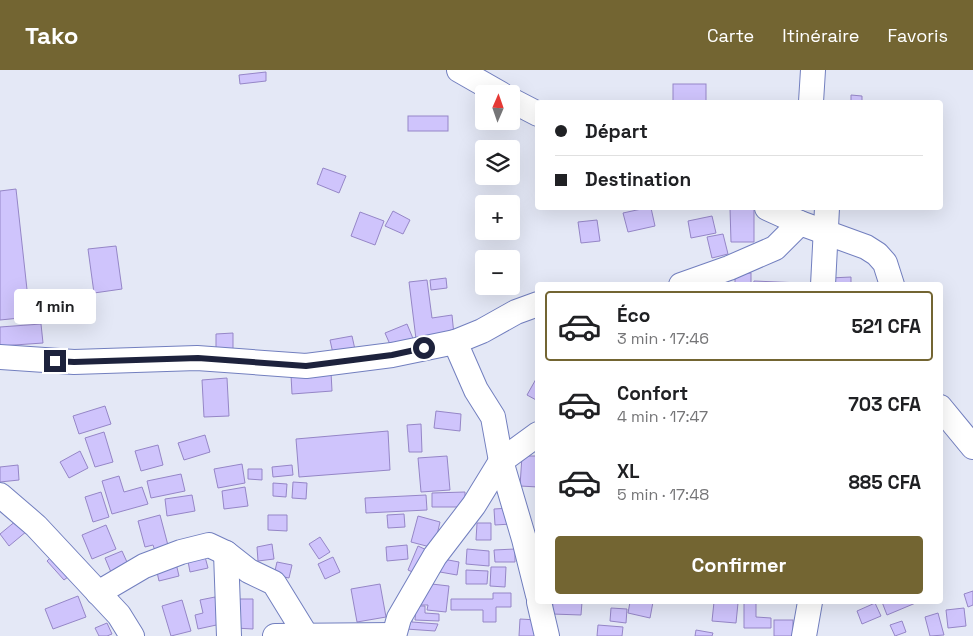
<!DOCTYPE html>
<html lang="fr">
<head>
<meta charset="utf-8">
<style>
	body { margin:0; font-family:"Space Grotesk",sans-serif; background:#f6f6f6; color:#202124; height:100vh; display:flex; flex-direction:column; font-size:19px; white-space:nowrap }
	* { box-sizing:border-box; margin:0 }
	p { font-size:16px; color:#757577 }
	.icon { flex:none; width:28px; height:28px; fill:none; stroke:currentColor; stroke-width:2; stroke-linecap:round; stroke-linejoin:round }
	.map { position:relative; flex:1; overflow:hidden }
	.drawer { position:absolute; left:535px; top:212px; width:408px; height:322px; display:flex; flex-direction:column; background:#fff; border-radius:5px; box-shadow:0 5px 20px #0002 }
	.drawer>* { flex:none }
	.banner { position:absolute; left:535px; top:30px; width:408px; height:110px; border-radius:5px; box-shadow:0 5px 20px #0002; display:grid; align-content:center; height:110px; padding:0 20px; background:#fff }
	.needle { width:32px; rotate:2deg }
	.buttons { position:absolute; left:475px; top:15px; display:grid; gap:10px }
	.buttons a { display:grid; place-items:center; width:45px; height:45px; border-radius:5px; background:#fff; box-shadow:0 5px 20px #0002; font-size:25px }
	.end { position:absolute; width:22px; height:22px; margin:-11px; border:6px solid #1d223c; background:#fff; box-shadow:0 0 0 2px #fff }
	.from { border-radius:50% }
	.bubble { position:absolute; height:35px; border-radius:5px; background:#fff; box-shadow:0 5px 20px #0002; font-size:16px; font-weight:600; line-height:35px; text-align:center }
	.banner b { display:flex; align-items:center; gap:18px; height:48px; font-size:19px }
	.banner b+b { border-top:1px solid #e0e0e0 }
	.banner i { width:12px; height:12px; background:#202124 }
	ul { padding:9px 0 0; list-style:none }
	li { display:flex; align-items:center; gap:15px; height:70px; margin:0 10px 8px; padding:0 10px; border:2px solid transparent; border-radius:5px }
	li div { flex:1 }
	li b { display:block; font-size:19px }
	li em { font-style:normal; font-weight:600 }
	li.current { border-color:#736532 }
	li>.icon { width:45px; height:45px; stroke-width:1.5 }
	.action { display:flex; gap:10px; margin-top:auto; padding:10px 20px }
	.action a { flex:1; height:58px; border-radius:5px; background:#736532; color:#fff; font-size:20px; font-weight:600; line-height:58px; text-align:center }
	header { display:flex; align-items:center; gap:30px; box-sizing:border-box; height:70px; padding:0 25px; background:#736532; color:#fff }
	header strong { font-size:24px }
	nav { display:flex; gap:28px; margin-inline-start:auto; font-size:18px }
	.map>svg:first-child { display:block }
	.building { fill:#cfc4fc; stroke:#9586c7 }
	.lines { fill:none; stroke-linecap:round; stroke-linejoin:round }
	.minor-casing { stroke:#727fbf; stroke-width:26 }
	.minor { stroke:#fff; stroke-width:24 }
	.route { stroke:#1d223c; stroke-width:6 }
</style>
</head>
<body>
<header>
<strong>Tako</strong>
<nav><a>Carte</a><a>Itinéraire</a><a>Favoris</a></nav>
</header>
<div class="map">
<svg width="973" height="566" viewBox="0 0 973 566">
	<rect width="100%" height="100%" fill="#e4e8f6"/>
	<!-- building -->
	<g class="building">
		<polygon points="266,2 266,11 240,14 239,5"/>
		<rect x="673" y="14" width="33" height="18"/>
		<polygon points="851,25 862,26 862,32 851,32"/>
		<rect x="408" y="46" width="40" height="15"/>
		<polygon points="499,77 499,79 484,79 484,98 481,98 479,79"/>
		<polygon points="323,98 346,106 339,123 317,114"/>
		<polygon points="16,119 30,247 0,250 0,121"/>
		<polygon points="646,138 651,138 655,156 628,162 623,143"/>
		<polygon points="730,138 754,138 754,172 731,172"/>
		<polygon points="393,141 410,150 403,164 385,156"/>
		<polygon points="360,142 384,151 375,175 351,166"/>
		<polygon points="712,146 716,163 691,168 688,151"/>
		<polygon points="597,150 600,171 581,173 578,152"/>
		<polygon points="723,164 728,184 712,188 707,167"/>
		<polygon points="116,176 122,219 94,223 88,179"/>
		<rect x="735" y="203" width="16" height="12"/>
		<polygon points="851,207 851,215 831,215 830,208"/>
		<polygon points="446,208 447,218 431,220 430,210"/>
		<polygon points="427,210 432,248 452,245 454,265 416,269 409,212"/>
		<polygon points="754,211 801,213 801,215 753,215"/>
		<polygon points="41,254 43,273 0,276 0,257"/>
		<polygon points="407,254 414,271 392,279 385,263"/>
		<polygon points="233,263 233,279 216,280 216,264"/>
		<polygon points="352,266 356,284 334,288 330,270"/>
		<polygon points="331,302 332,321 292,324 291,305"/>
		<polygon points="227,308 229,346 204,347 202,310"/>
		<polygon points="536,309 538,309 538,331 527,325"/>
		<polygon points="105,336 111,354 79,364 73,346"/>
		<polygon points="436,341 461,344 460,361 434,358"/>
		<polygon points="421,354 422,382 409,382 407,355"/>
		<polygon points="388,361 390,400 299,407 296,369"/>
		<polygon points="104,362 113,392 95,397 85,368"/>
		<polygon points="205,365 210,382 184,390 178,373"/>
		<polygon points="158,375 163,395 141,401 135,381"/>
		<polygon points="80,381 88,398 69,408 60,392"/>
		<polygon points="447,386 450,420 421,422 418,388"/>
		<polygon points="522,386 538,386 538,417 520,416"/>
		<polygon points="242,394 245,413 218,418 214,399"/>
		<polygon points="18,395 19,410 0,412 0,397"/>
		<polygon points="292,395 293,405 273,407 272,397"/>
		<polygon points="248,399 262,399 262,410 248,409"/>
		<polygon points="181,404 185,421 151,428 147,411"/>
		<polygon points="119,406 124,422 142,417 148,434 112,444 102,411"/>
		<polygon points="293,412 307,413 306,429 292,428"/>
		<polygon points="273,413 287,414 286,427 273,426"/>
		<polygon points="245,417 248,436 224,439 222,421"/>
		<polygon points="101,422 109,447 93,452 85,427"/>
		<polygon points="465,422 465,437 432,437 432,423"/>
		<polygon points="192,425 195,441 167,446 165,429"/>
		<polygon points="426,425 427,440 366,443 365,428"/>
		<polygon points="510,438 511,454 495,455 494,439"/>
		<polygon points="404,444 405,457 388,458 387,445"/>
		<polygon points="160,445 170,483 157,487 153,475 145,477 138,451"/>
		<polygon points="268,445 287,445 287,461 268,460"/>
		<polygon points="418,446 440,452 434,478 411,472"/>
		<polygon points="17,450 27,461 9,476 0,464"/>
		<polygon points="477,453 491,453 491,470 476,470"/>
		<polygon points="106,455 116,479 92,489 82,465"/>
		<polygon points="320,467 330,482 319,489 309,474"/>
		<polygon points="272,474 274,489 258,491 257,477"/>
		<polygon points="407,475 408,489 387,491 386,477"/>
		<polygon points="418,476 431,482 421,506 408,500"/>
		<polygon points="467,479 489,481 489,496 466,494"/>
		<polygon points="515,479 515,492 495,492 494,480"/>
		<polygon points="122,481 131,501 113,507 105,488"/>
		<polygon points="55,483 73,503 64,510 47,491"/>
		<polygon points="204,483 208,498 190,502 187,486"/>
		<polygon points="333,487 340,502 325,509 318,494"/>
		<polygon points="175,489 179,506 159,511 155,493"/>
		<polygon points="443,489 459,492 457,505 440,502"/>
		<polygon points="277,492 292,495 289,508 274,505"/>
		<polygon points="491,497 506,497 505,517 490,516"/>
		<polygon points="466,500 488,501 487,514 466,514"/>
		<polygon points="423,513 449,516 446,542 427,540 428,535 421,535"/>
		<polygon points="380,514 386,547 357,552 351,519"/>
		<polygon points="973,521 973,535 968,537 964,524"/>
		<polygon points="493,523 511,523 511,537 496,537 496,552 483,552 483,540 451,540 451,529 493,529"/>
		<polygon points="78,526 86,547 53,559 45,539"/>
		<polygon points="215,527 221,554 198,559 195,545 203,543 200,530"/>
		<polygon points="236,529 253,529 253,559 235,558"/>
		<polygon points="182,530 191,561 171,566 162,536"/>
		<polygon points="553,532 582,532 581,545 552,544"/>
		<polygon points="630,532 653,532 650,548 628,543"/>
		<polygon points="714,532 738,533 736,553 712,551"/>
		<polygon points="882,532 918,532 887,545"/>
		<polygon points="744,533 756,533 756,547 771,548 771,558 744,558"/>
		<polygon points="875,533 881,546 862,554 857,541"/>
		<polygon points="416,536 425,536 425,543 439,544 439,551 415,550"/>
		<polygon points="611,538 627,539 626,553 610,551"/>
		<polygon points="964,538 966,556 948,558 946,540"/>
		<polygon points="938,543 944,565 930,566 925,547"/>
		<polygon points="412,549 412,552 438,554 435,561 406,559"/>
		<polygon points="520,549 537,550 536,566 519,566"/>
		<rect x="774" y="550" width="19" height="16"/>
		<polygon points="902,551 906,562 895,566 890,555"/>
		<polygon points="107,553 112,564 107,566 99,566 95,558"/>
		<polygon points="598,555 623,557 622,566 597,566"/>
		<polygon points="696,560 713,563 712,566 695,566"/>
	</g>
	<g class="lines">
		<defs>
			<g id="minor">
				<polyline points="459,0 501,24"/>
				<polyline points="511,30 538,44"/>
				<polyline points="811,32 813,0"/>
				<polyline points="767,138 800,153 866,177 877,184 885,193 892,215"/>
				<polyline points="681,215 729,198 775,178 800,153"/>
				<polyline points="823,215 827,138"/>
				<polyline points="455,272 476,320 493,347 501,391 524,469 538,525"/>
				<polyline points="0,287 74,292 197,288 306,296 392,285 455,272 482,261 516,242 538,234"/>
				<polyline points="940,337 973,377"/>
				<polyline points="0,425 36,456 119,545 132,566"/>
				<polyline points="226,483 229,566"/>
				<polyline points="98,523 144,496 181,482 209,475 226,483 249,501 274,513 306,565"/>
				<polyline points="539,532 547,566"/>
				<polyline points="275,566 394,565"/>
				<polyline points="394,566 399,548 435,486 474,435 501,391 538,364"/>
				<polyline points="804,566 810,532"/>
			</g>
		</defs>
		<!-- minor casing -->
		<use href="#minor" class="minor-casing"/>
		<!-- minor -->
		<use href="#minor" class="minor"/>
	</g>
	<g class="lines">
		<!-- route -->
		<polyline class="route" points="55,291 74,292 198,288 306,296 392,285 424,278"/>
	</g>
</svg>
<div class="buttons">
<a><svg class="needle" viewBox="-14 -14 28 28"><path d="M0-13l5 13h-10z" fill="#e53935"/><path d="M0 13l5-13h-10z" fill="#757577"/></svg></a>
<a><svg class="icon" aria-label="layers" viewBox="0 0 24 24"><path d="M12 4l9 5-9 5-9-5zM3 14l9 5 9-5"/></svg></a>
<a>+</a>
<a>−</a>
</div>
<i class="end from" style="left:424px;top:278px"></i>
<i class="end" style="left:55px;top:291px"></i>
<div class="bubble" style="left:14px;top:219px;width:82px">1 min</div>
<div class="banner">
<b><i class="from"></i>Départ</b>
<b><i></i>Destination</b>
</div>
<section class="drawer">
<ul>
<li class="current"><svg class="icon" aria-label="car" viewBox="0 0 24 24"><path d="M5 17H2v-5l4-1 3-4h7l3 4 3 1v5h-3M9 17h6M6 11h13"/><circle cx="7" cy="17" r="2"/><circle cx="17" cy="17" r="2"/></svg><div><b>Éco</b><p>3 min · 17:46</p></div><em>521 CFA</em></li>
<li><svg class="icon" aria-label="car" viewBox="0 0 24 24"><path d="M5 17H2v-5l4-1 3-4h7l3 4 3 1v5h-3M9 17h6M6 11h13"/><circle cx="7" cy="17" r="2"/><circle cx="17" cy="17" r="2"/></svg><div><b>Confort</b><p>4 min · 17:47</p></div><em>703 CFA</em></li>
<li><svg class="icon" aria-label="car" viewBox="0 0 24 24"><path d="M5 17H2v-5l4-1 3-4h7l3 4 3 1v5h-3M9 17h6M6 11h13"/><circle cx="7" cy="17" r="2"/><circle cx="17" cy="17" r="2"/></svg><div><b>XL</b><p>5 min · 17:48</p></div><em>885 CFA</em></li>
</ul>
<div class="action"><a>Confirmer</a></div>
</section>
</div>
</body>
</html>
